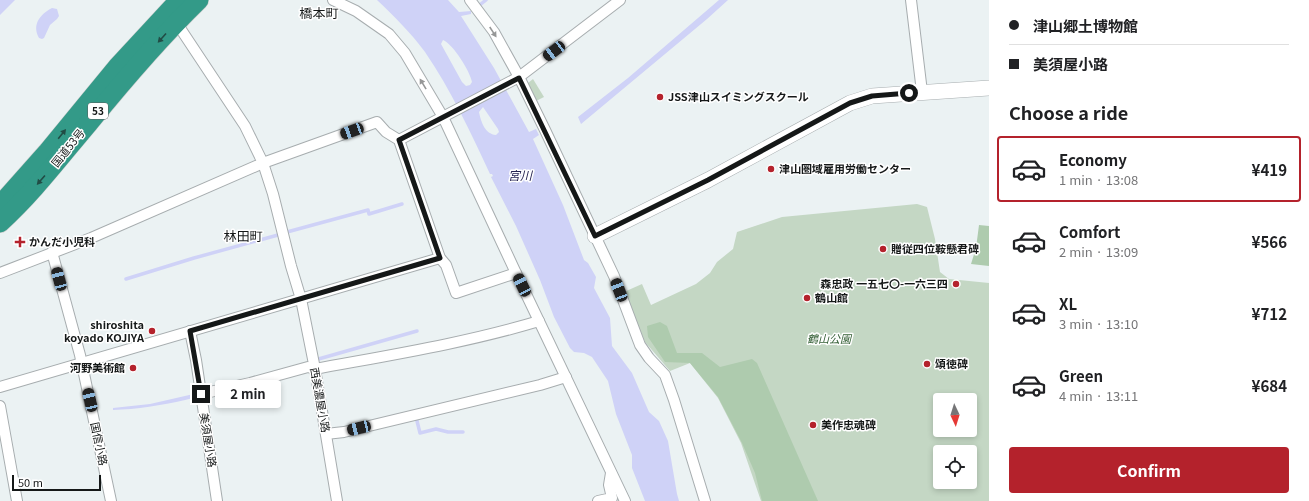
<!DOCTYPE html>
<html lang="en">
<head>
<meta charset="utf-8">
<style>
	body { margin:0; font-family:Georgia,"Noto Sans JP",serif; background:#f6f6f6; color:#202124; height:100vh; display:flex; flex-direction:column; font-size:15px; white-space:nowrap }
	* { box-sizing:border-box; margin:0 }
	p { font-size:13px; color:#757577 }
	.icon { flex:none; width:22px; height:22px; fill:none; stroke:currentColor; stroke-width:2; stroke-linecap:round; stroke-linejoin:round }
	.map { position:relative; flex:1; overflow:hidden }
	.details { display:flex; flex-direction:column; background:#fff; width:320px }
	.details>* { flex:none }
	.hud { display:grid; align-content:center; height:88px; padding:0 20px; background:#fff }
	.needle { width:26px; rotate:176deg }
	.tools { position:absolute; left:933px; top:393px; display:grid; gap:8px }
	.tools a { display:grid; place-items:center; width:44px; height:44px; border-radius:4px; background:#fff; box-shadow:0 2px 6px #0003; font-size:20px }
	.scale { position:absolute; left:12px; bottom:10px; width:89px; box-sizing:border-box; padding-left:4px; border:2px solid #151818; border-top:0; font-size:11px; line-height:14px; white-space:nowrap; color:#151818; -webkit-text-stroke:3px #fff; paint-order:stroke }
	.end { position:absolute; width:18px; height:18px; margin:-9px; border:5px solid #151818; background:#fff; box-shadow:0 0 0 2px #fff }
	.from { border-radius:50% }
	.bubble { position:absolute; height:28px; border-radius:4px; background:#fff; box-shadow:0 2px 6px #0003; font-size:13px; font-weight:700; line-height:28px; text-align:center }
	.car { position:absolute; width:12px; height:24px; margin:-12px -6px; border-radius:5px; box-shadow:0 0 3px 1px #0007; background:linear-gradient(#222 24%,#8ab4d8 0 40%,#222 0 76%,#8ab4d8 0 86%,#222 0) }
	.hud b { display:flex; align-items:center; gap:14px; height:38px; font-size:15px }
	.hud b+b { border-top:1px solid #e0e0e0 }
	.hud i { width:10px; height:10px; background:#202124 }
	ul { padding:0; list-style:none }
	li { display:flex; align-items:center; gap:12px; height:66px; margin:0 8px 6px; padding:0 12px; border:2px solid transparent; border-radius:4px }
	li div { flex:1 }
	li b { display:block; font-size:15px }
	li em { font-style:normal; font-weight:700 }
	li.on { border-color:#b4222c }
	li>.icon { width:36px; height:36px; stroke-width:1.5 }
	h2 { padding:0 20px; font-size:18px; line-height:48px }
	.primary-button { display:flex; gap:8px; margin-top:auto; padding:8px 20px }
	.primary-button a { flex:1; height:46px; border-radius:4px; background:#b4222c; color:#fff; font-size:16px; font-weight:700; line-height:46px; text-align:center }
	main { display:flex; flex:1; min-height:0 }
	.map>svg:first-child { display:block }
	.green { fill:#c4d7c4; fill-rule:evenodd }
	.forest { fill:#aecbae }
	.water { fill:#cfd2f7; fill-rule:evenodd }
	.lines { fill:none; stroke-linecap:round; stroke-linejoin:round }
	.stream { stroke:#cfd2f7; stroke-width:3.5 }
	.street-casing { stroke:#a7adaf; stroke-width:12 }
	.secondary-casing { stroke:#a7adaf; stroke-width:16 }
	.highway-casing { stroke:#ccc; stroke-width:20 }
	.street { stroke:#fff; stroke-width:10 }
	.secondary { stroke:#fff; stroke-width:15 }
	.highway { stroke:#339a88; stroke-width:19 }
	.oneway { fill:#969797 }
	.oneway2 { fill:#214c45 }
	.route { stroke:#151818; stroke-width:5 }
	.poi-dot { fill:#b4222c; stroke:#fff; stroke-width:1.5 }
	.labels { text-anchor:middle; stroke-width:3; stroke-linejoin:round; paint-order:stroke }
	.shield { fill:#fff; stroke:#5b5d5d; stroke-width:1 }
	.shield-label { font-size:10px; font-weight:bold; fill:#151818 }
	.poi-label { font-size:11px; font-weight:bold; fill:#151818; stroke:#fff; text-anchor:start }
	.street-label { font-size:11px; fill:#151818; stroke:#fff }
	.park-label { font-size:11px; font-style:italic; fill:#356037; stroke:#fff }
	.water-label { font-size:12px; font-style:italic; fill:#252351; stroke:#fff }
	.quarter-label { font-size:13px; fill:#151818; stroke:#fff }
</style>
</head>
<body>
<main>
<div class="map">
<svg width="989" height="501" viewBox="0 0 989 501">
	<rect width="100%" height="100%" fill="#ebf2f3"/>
	<!-- green -->
	<g class="green">
		<polygon points="533,79 544,97 536,101 528,83"/>
		<path d="M917 204 927 207 935 239 940 272 949 279 989 283V501H761L741 443 718 398 690 363 670 371 645 342 624 292 642 284 651 305 696 284 710 273 717 262 733 249 737 232 782 217ZM940 400H970V430H940ZM940 452H970V482H940Z"/>
	</g>
	<!-- forest -->
	<g class="forest">
		<polygon points="979,225 989,226 989,266 971,264 976,248"/>
		<polygon points="660,322 667,326 677,353 702,353 720,367 752,359 757,363 818,501 762,501 755,473 742,443 718,397 690,363 665,362 648,337 647,326"/>
	</g>
	<!-- water -->
	<g class="water">
		<polygon points="0,0 15,0 0,15"/>
		<path d="M377 0H448L459 12 471 11V14L461 16 494 68 529 132 536 129 539 135 533 139 563 205 584 260 588 263 596 277 594 288 610 318 612 346 632 373 649 412 659 421 668 441 677 494 679 501H645L632 468V455L616 414 608 381 592 357 584 353 574 352 570 348 554 317 540 280 516 226 491 177 493 176 492 174H490C471 133 451 90 425 52 411 33 394 16 377 0ZM443 40C453 44 470 71 472 82L470 85 466 86 462 82 441 44ZM483 107 498 129 499 132 496 135C485 134 481 122 479 112Z"/>
		<polygon points="719,0 728,0 707,19 581,124 578,117 628,78"/>
		<path d="M52 8 57 9 59 16 57 19 50 25 44 38 42 39 39 38C32 25 39 15 52 8Z"/>
		<path d="M309 362V363C246 382 180 408 113 410V408L150 404 198 393 204 389 246 379Z"/>
	</g>
	<g class="lines">
		<!-- stream -->
		<g class="stream">
			<polyline points="476,8 486,0"/>
			<polyline points="287,232 368,210 369,214 402,204"/>
			<polyline points="126,279 194,258 278,235"/>
			<polyline points="315,360 417,331"/>
			<polyline points="416,417 420,433 436,429 448,432 463,432"/>
		</g>
		<defs>
			<g id="street">
				<polyline points="333,0 356,11 389,34 405,53 443,117 516,273 625,501"/>
				<polyline points="470,0 494,32 519,77 545,130 614,276 640,345 649,358 665,375 674,400 705,501"/>
				<polyline points="911,0 922,92"/>
				<polyline points="176,22 245,126 263,163 273,194 291,266 301,299 315,369 337,501"/>
				<polyline points="399,140 519,77 620,0"/>
				<polyline points="52,252 80,355 111,501"/>
				<polyline points="0,273 91,238 263,163 377,122 386,132 399,140 440,258 446,265 456,293 516,273"/>
				<polyline points="190,331 196,360 217,501"/>
				<polyline points="0,387 440,258"/>
				<path d="M201 394 250 383 308 367 315 369C390 355 466 343 539 321"/>
				<polyline points="0,406 17,501"/>
				<polyline points="326,434 344,432 540,385 566,377"/>
				<polyline points="598,501 612,498 609,485 611,473"/>
			</g>
			<polyline id="secondary" points="595,236 708,180 850,103 872,96 989,88"/>
			<g id="highway">
				<polyline points="0,205 48,151 117,67 179,0"/>
				<path d="M0 223C33 193 60 157 89 123 124 80 159 39 199 0"/>
			</g>
		</defs>
		<!-- street casing -->
		<use href="#street" class="street-casing"/>
		<!-- secondary casing -->
		<use href="#secondary" class="secondary-casing"/>
		<!-- highway casing -->
		<use href="#highway" class="highway-casing"/>
		<!-- street -->
		<use href="#street" class="street"/>
		<!-- secondary -->
		<use href="#secondary" class="secondary"/>
		<!-- highway -->
		<use href="#highway" class="highway"/>
	</g>
	<!-- one-way arrows -->
	<defs><path id="oneway-solid" d="M-6-.8H1V-3.2L6.5 0L1 3.2V.8H-6Z"/></defs>
	<g class="oneway">
		<use href="#oneway-solid" transform="translate(493 32) rotate(57)"/>
		<use href="#oneway-solid" transform="translate(423 84) rotate(-121)"/>
	</g>
	<g class="oneway2">
		<use href="#oneway-solid" transform="translate(162 38) rotate(132)"/>
		<use href="#oneway-solid" transform="translate(62 134) rotate(-51)"/>
		<use href="#oneway-solid" transform="translate(41 180) rotate(131)"/>
	</g>
	<g class="lines">
		<!-- route -->
		<polyline class="route" points="201,394 190,331 440,258 399,140 519,78 595,236 708,180 850,103 872,96 909,93"/>
	</g>
	<!-- markers -->
	<g class="poi-dot">
		<circle cx="660" cy="97" r="4"/>
		<circle cx="771" cy="169" r="4"/>
		<path d="M18 236h4v4h4v4h-4v4h-4v-4h-4v-4h4z"/>
		<circle cx="883" cy="249" r="4"/>
		<circle cx="956" cy="284" r="4"/>
		<circle cx="807" cy="298" r="4"/>
		<circle cx="152" cy="331" r="4"/>
		<circle cx="927" cy="364" r="4"/>
		<circle cx="133" cy="368" r="4"/>
		<circle cx="813" cy="425" r="4"/>
	</g>
	<g class="labels">
		<!-- shield labels -->
		<rect class="shield" x="88" y="103" width="20" height="16" rx="3"/>
		<g class="shield-label">
			<text x="98" y="115">53</text>
		</g>
		<!-- poi labels -->
		<g class="poi-label">
			<text x="668" y="101">JSS津山スイミングスクール</text>
			<text x="779" y="173">津山圏域雇用労働センター</text>
			<text x="29" y="246">かんだ小児科</text>
			<text x="891" y="253">贈従四位鞍懸君碑</text>
			<text x="948" y="288" text-anchor="end">森忠政 一五七〇-一六三四</text>
			<text x="815" y="302">鶴山館</text>
			<text x="144" y="329" text-anchor="end">shiroshita<tspan x="144" dy="13">koyado KOJIYA</tspan></text>
			<text x="935" y="368">頌徳碑</text>
			<text x="125" y="372" text-anchor="end">河野美術館</text>
			<text x="821" y="429">美作忠魂碑</text>
		</g>
		<!-- street labels -->
		<g class="street-label">
			<text transform="translate(68 148) rotate(-51)" y="4">国道53号</text>
			<text transform="translate(320 400) rotate(80)" y="4">西美濃屋小路</text>
			<text transform="translate(208 440) rotate(81)" y="4">美須屋小路</text>
			<text transform="translate(99 444) rotate(78)" y="4">国信小路</text>
		</g>
		<!-- park labels -->
		<g class="park-label">
			<text x="829" y="343">鶴山公園</text>
		</g>
		<!-- water labels -->
		<g class="water-label">
			<text x="520" y="180">宮川</text>
		</g>
		<!-- quarter labels -->
		<g class="quarter-label">
			<text x="319" y="18">橋本町</text>
			<text x="243" y="241">林田町</text>
		</g>
	</g>
</svg>
<div class="tools">
<a><svg class="needle" viewBox="-14 -14 28 28"><path d="M0-13l5 13h-10z" fill="#e53935"/><path d="M0 13l5-13h-10z" fill="#757577"/></svg></a>
<a><svg class="icon" aria-label="locate" viewBox="0 0 24 24"><circle cx="12" cy="12" r="6"/><path d="M12 2v4M12 18v4M2 12h4M18 12h4"/></svg></a>
</div>
<div class="scale">50 m</div>
<i class="end from" style="left:909px;top:93px"></i>
<i class="end" style="left:201px;top:394px"></i>
<div class="bubble" style="left:215px;top:380px;width:66px">2 min</div>
<i class="car" style="left:554px;top:51px;rotate:233deg"></i>
<i class="car" style="left:352px;top:131px;rotate:250deg"></i>
<i class="car" style="left:59px;top:279px;rotate:345deg"></i>
<i class="car" style="left:522px;top:285px;rotate:334deg"></i>
<i class="car" style="left:619px;top:290px;rotate:339deg"></i>
<i class="car" style="left:90px;top:400px;rotate:347deg"></i>
<i class="car" style="left:359px;top:428px;rotate:257deg"></i>
</div>
<section class="details">
<div class="hud">
<b><i class="from"></i>津山郷土博物館</b>
<b><i></i>美須屋小路</b>
</div>
<h2>Choose a ride</h2>
<ul>
<li class="on"><svg class="icon" aria-label="car" viewBox="0 0 24 24"><path d="M5 17H2v-5l4-1 3-4h7l3 4 3 1v5h-3M9 17h6M6 11h13"/><circle cx="7" cy="17" r="2"/><circle cx="17" cy="17" r="2"/></svg><div><b>Economy</b><p>1 min · 13:08</p></div><em>¥419</em></li>
<li><svg class="icon" aria-label="car" viewBox="0 0 24 24"><path d="M5 17H2v-5l4-1 3-4h7l3 4 3 1v5h-3M9 17h6M6 11h13"/><circle cx="7" cy="17" r="2"/><circle cx="17" cy="17" r="2"/></svg><div><b>Comfort</b><p>2 min · 13:09</p></div><em>¥566</em></li>
<li><svg class="icon" aria-label="car" viewBox="0 0 24 24"><path d="M5 17H2v-5l4-1 3-4h7l3 4 3 1v5h-3M9 17h6M6 11h13"/><circle cx="7" cy="17" r="2"/><circle cx="17" cy="17" r="2"/></svg><div><b>XL</b><p>3 min · 13:10</p></div><em>¥712</em></li>
<li><svg class="icon" aria-label="car" viewBox="0 0 24 24"><path d="M5 17H2v-5l4-1 3-4h7l3 4 3 1v5h-3M9 17h6M6 11h13"/><circle cx="7" cy="17" r="2"/><circle cx="17" cy="17" r="2"/></svg><div><b>Green</b><p>4 min · 13:11</p></div><em>¥684</em></li>
</ul>
<div class="primary-button"><a>Confirm</a></div>
</section>
</main>
</body>
</html>
